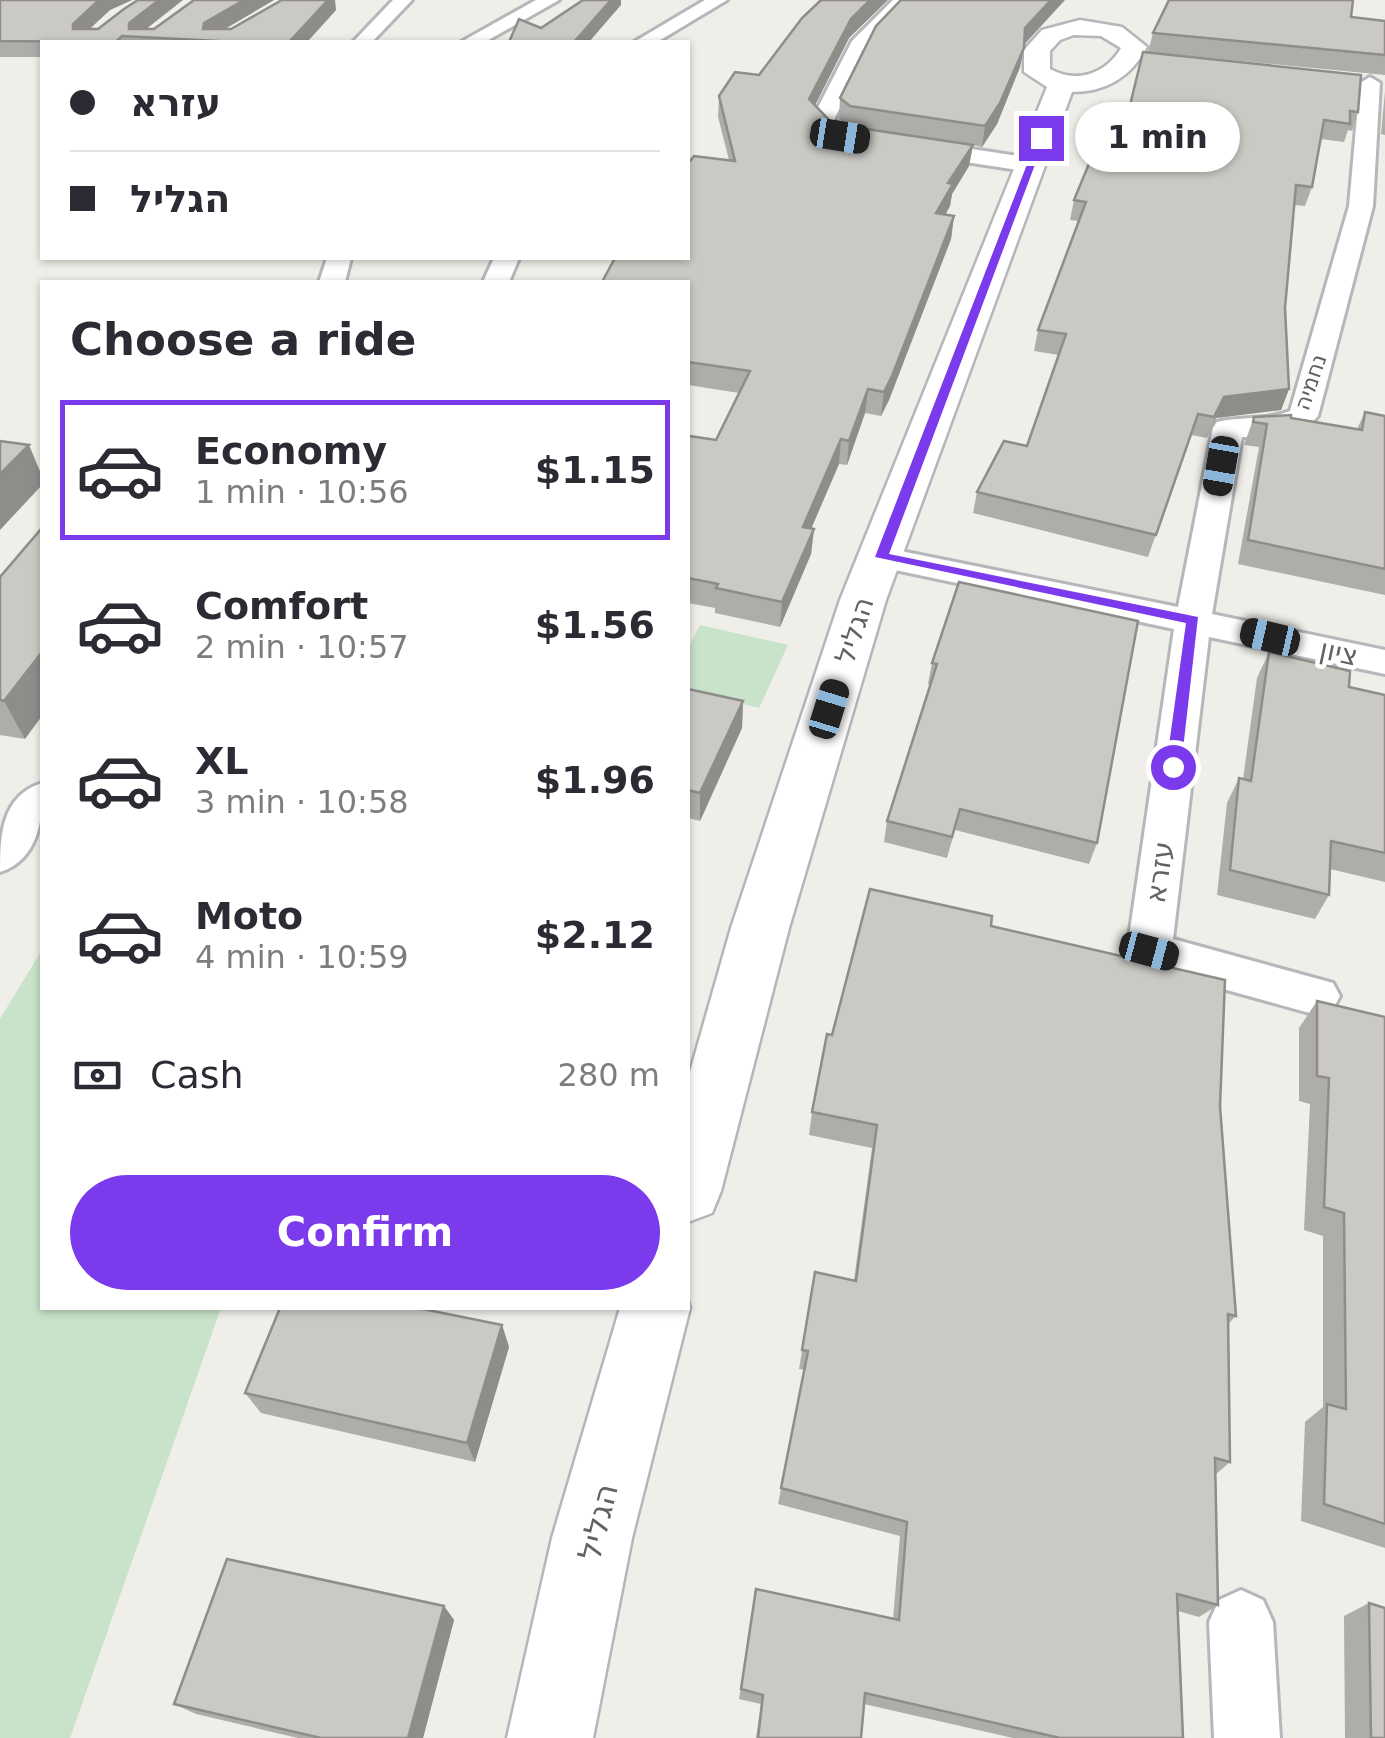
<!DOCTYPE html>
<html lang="en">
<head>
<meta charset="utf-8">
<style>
	body { margin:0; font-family:"DejaVu Sans","Noto Sans Hebrew",sans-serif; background:#f7f7f7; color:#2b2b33; height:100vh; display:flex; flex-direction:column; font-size:38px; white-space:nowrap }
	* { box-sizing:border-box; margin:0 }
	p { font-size:32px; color:#7c7c81 }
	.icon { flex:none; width:55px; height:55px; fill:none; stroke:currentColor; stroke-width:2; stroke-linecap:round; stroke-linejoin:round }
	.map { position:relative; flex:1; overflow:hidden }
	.sheet { position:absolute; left:40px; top:280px; width:650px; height:1030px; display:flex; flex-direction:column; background:#fff; border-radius:0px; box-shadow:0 2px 8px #0004 }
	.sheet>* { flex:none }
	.top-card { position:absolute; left:40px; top:40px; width:650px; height:220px; border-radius:0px; box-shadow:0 2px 8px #0004; display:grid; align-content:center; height:220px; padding:0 30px; background:#fff }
	.end { position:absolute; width:45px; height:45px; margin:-22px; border:12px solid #7c3aed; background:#fff; box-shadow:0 0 0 5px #fff }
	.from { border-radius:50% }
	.bubble { position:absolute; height:70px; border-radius:35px; background:#fff; box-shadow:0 2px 8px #0004; font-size:32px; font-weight:700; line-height:70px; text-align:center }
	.car { position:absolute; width:30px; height:60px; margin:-30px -15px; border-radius:12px; box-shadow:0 0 8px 2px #0007; background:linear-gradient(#222 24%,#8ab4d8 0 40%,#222 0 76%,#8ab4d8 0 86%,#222 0) }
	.top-card b { display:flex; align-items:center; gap:35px; height:95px; font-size:38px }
	.top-card b+b { border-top:2px solid #e1e1e2 }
	.top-card i { width:25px; height:25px; background:#2b2b33 }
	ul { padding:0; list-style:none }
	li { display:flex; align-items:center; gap:30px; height:140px; margin:0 20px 15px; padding:0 10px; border:5px solid transparent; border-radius:0px }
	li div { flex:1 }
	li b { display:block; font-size:38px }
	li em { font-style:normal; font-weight:700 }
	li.on { border-color:#7c3aed }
	li>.icon { width:90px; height:90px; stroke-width:1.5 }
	h2 { padding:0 30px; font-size:45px; line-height:120px }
	.pay { display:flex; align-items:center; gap:25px; height:110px; padding:0 30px; font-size:38px }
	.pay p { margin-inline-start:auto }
	.action { display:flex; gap:20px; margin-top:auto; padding:20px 30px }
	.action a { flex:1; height:115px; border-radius:60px; background:#7c3aed; color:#fff; font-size:40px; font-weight:700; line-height:115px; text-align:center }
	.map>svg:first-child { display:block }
	.green { fill:#c8e3ca }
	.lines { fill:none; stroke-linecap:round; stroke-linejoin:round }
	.street-casing { stroke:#b5b7ba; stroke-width:6 }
	.secondary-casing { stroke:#b4b6ba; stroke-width:5 }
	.street { fill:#fff; fill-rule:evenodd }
	.secondary { fill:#fff; fill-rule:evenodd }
	.wall { fill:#afada9 }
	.shaded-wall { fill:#8e8d89 }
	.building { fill:#cbc9c4; stroke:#8e8d89; stroke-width:2.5 }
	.route { fill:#7c3aed }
	.labels { text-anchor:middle; stroke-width:9; stroke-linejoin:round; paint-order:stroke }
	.far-street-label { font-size:22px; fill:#5f6266; stroke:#fff }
	.street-label { font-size:28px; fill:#5f6266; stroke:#fff }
	.near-street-label { font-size:32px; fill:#5f6266; stroke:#fff }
</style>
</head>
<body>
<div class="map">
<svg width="1385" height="1738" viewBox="0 0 1385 1738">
	<rect width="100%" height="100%" fill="#efeee8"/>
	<!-- green -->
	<g class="green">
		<polygon points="700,625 788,645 759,708 688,691 688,648"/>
		<polygon points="42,950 42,1308 221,1308 70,1738 0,1738 0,1019"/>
	</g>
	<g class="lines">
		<defs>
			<g id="street">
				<polygon points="393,0 412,0 372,42 353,42"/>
				<polygon points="536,0 559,0 485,42 461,42"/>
				<polygon points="705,0 727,0 657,42 634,42"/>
				<polygon points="893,0 912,0 871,43 834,120 847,130 1031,158 1039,160 1042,165 1039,170 1031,172 840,143 832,141 811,121 852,41"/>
				<path d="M1370 77 1380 83 1373 206 1318 416C1302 436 1266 437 1242 437L1212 614 1385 650V674L1209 637 1173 939 1333 983 1340 996 1333 1009 1317 1015 1133 964 1127 951 1174 629 881 567 869 564 864 557 869 550 881 547 1178 607 1213 428 1217 422C1242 416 1265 421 1290 411L1349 206 1360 83Z"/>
				<polygon points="327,258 351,258 345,282 319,282"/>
				<polygon points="494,258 519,258 509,282 483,282"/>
				<path d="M42 783C44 818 38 860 0 872 0 836 1 796 42 783Z"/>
				<polygon points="1241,1590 1263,1600 1273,1622 1280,1738 1214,1738 1209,1622 1219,1600"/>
			</g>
			<g id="secondary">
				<path d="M1080 20 1122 27 1147 47C1131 77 1106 92 1072 92L886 600 789 928 721 1191 712 1213 688 1222V1079L731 928 840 600 1047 87 1024 72V50L1042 30ZM1074 35 1101 36 1121 48C1106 74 1076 84 1050 69V51L1060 40Z"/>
				<polygon points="688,1301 690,1308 632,1538 593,1738 507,1738 552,1538 620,1308 688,1308"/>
			</g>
		</defs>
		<!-- street casing -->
		<use href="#street" class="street-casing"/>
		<!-- secondary casing -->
		<use href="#secondary" class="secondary-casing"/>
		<!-- street -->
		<use href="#street" class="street"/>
		<!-- secondary -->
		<use href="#secondary" class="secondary"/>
	</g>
	<!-- wall -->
	<g class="wall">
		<polygon points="0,0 132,0 110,10 90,29 154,29 194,0 274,0 224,29 231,29 336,10 307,42 42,42 42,57 0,57"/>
		<polygon points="1351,17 1385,21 1385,75 1148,52 1153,33"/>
		<polygon points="849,38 815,105 833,124 848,126 839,119 840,98 1024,45 1020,67 997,124 982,147 973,145 969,166 952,194 950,206 945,215 954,216 951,239 889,400 881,416 865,413 847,465 839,464 811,529 814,529 811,554 780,627 715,613 715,608 688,603 688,439 716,440 739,393 688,385 688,282 729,160 718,117 719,96 759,75"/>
		<polygon points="1361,75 1358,112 1352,131 1348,130 1344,142 1321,139 1312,187 1305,206 1294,205 1285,308 1289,389 1281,410 1216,418 1207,438 1191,435 1148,557 973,513 977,492 1027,446 1059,355 1034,351 1038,330 1078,221 1070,220 1074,200 1120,146"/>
		<polygon points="1385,91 1385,135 1381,134"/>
		<polygon points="1365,412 1385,416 1385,595 1238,564 1259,447 1244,445 1254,417 1291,418 1357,429"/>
		<polygon points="0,577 25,739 0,735"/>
		<polygon points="959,582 1097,843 1089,864 955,830 947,858 884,842 887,821 930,685 928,684 932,663"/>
		<polygon points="1269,652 1349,687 1385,695 1385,882 1330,869 1329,895 1315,919 1217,895 1227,803 1239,778 1243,779 1257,678"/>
		<polygon points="688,689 743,701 742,728 700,821 688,818"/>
		<polygon points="991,926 1220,1106 1236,1316 1228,1324 1230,1462 1215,1475 1218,1605 1199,1617 1178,1611 1183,1738 1013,1738 864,1704 861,1738 756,1738 761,1704 739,1699 756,1589 893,1619 900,1536 778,1504 805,1370 799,1369 815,1272 854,1280 872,1148 809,1135 812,1112 832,1035"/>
		<polygon points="1317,1001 1385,1017 1385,1548 1301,1521 1305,1422 1323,1407 1323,1236 1304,1230 1310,1104 1299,1101 1299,1028"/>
		<polygon points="502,1325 509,1347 475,1462 261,1413 245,1393"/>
		<polygon points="1369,1603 1385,1738 1345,1738 1344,1616"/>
		<polygon points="444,1606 454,1620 423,1738 298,1738 196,1714 174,1704"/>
	</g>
	<!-- shaded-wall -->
	<g class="shaded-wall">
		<polygon points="99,0 132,0 110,10 78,39 78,42 73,29 73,24"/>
		<polygon points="159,0 183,0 136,37 129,29 129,23"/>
		<polygon points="244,0 274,0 208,39 203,29 204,23"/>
		<polygon points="328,0 335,0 336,10 307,42 289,42"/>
		<polygon points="611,0 621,0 621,5 589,42 574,42"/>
		<polygon points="870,0 888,0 849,38 808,119 809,99 851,19"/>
		<polygon points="1051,0 1065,0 1021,48 1025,28"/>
		<polygon points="1024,48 1020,67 997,124 982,147 985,126"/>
		<polygon points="973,145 969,166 952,194 950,206 933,236 936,213 948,183"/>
		<polygon points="954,216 951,239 889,400 881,416 884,392"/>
		<polygon points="868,389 865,413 847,465 849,441"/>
		<polygon points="1289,389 1281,410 1216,418 1207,438 1224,397"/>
		<polygon points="841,439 839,464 801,552 803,527"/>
		<polygon points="29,445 42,476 42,485 0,530 0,474"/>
		<polygon points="814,529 811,554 780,627 782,602"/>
		<polygon points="42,652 42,716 25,739 4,701"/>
		<polygon points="743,701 742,728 700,821 700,793"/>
		<polygon points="502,1325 509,1347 475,1462 467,1443"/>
		<polygon points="444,1606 454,1620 423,1738 408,1738"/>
	</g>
	<!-- building -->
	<g class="building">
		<polygon points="0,0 99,0 73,24 73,29 98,29 124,9 138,0 159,0 129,23 129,29 154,29 194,0 244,0 204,23 203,29 231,29 282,0 328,0 289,42 236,42 122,36 116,42 0,41"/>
		<polygon points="583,0 611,0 574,42 509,42 519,19 541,28"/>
		<polygon points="821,0 870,0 851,19 809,99 833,124 973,145 948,183 953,184 936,213 954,216 892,376 884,392 868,389 849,441 841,439 803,527 814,529 782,602 716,588 718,584 688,578 688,439 689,436 716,440 750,371 688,362 688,282 602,282 615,258 688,258 688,161 690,161 694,156 735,161 719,96 735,72 759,75 802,18"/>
		<polygon points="901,0 1051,0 1025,28 1024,48 1000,103 985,126 850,106 840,98 876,26"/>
		<polygon points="1169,0 1353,0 1351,17 1385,21 1385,55 1153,33"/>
		<polygon points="1143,52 1361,75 1358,112 1350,111 1350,124 1324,120 1312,187 1296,185 1285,308 1289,389 1224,397 1214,417 1198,414 1156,535 977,492 1004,441 1027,446 1066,334 1038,330 1086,202 1074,200 1098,142 1120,146"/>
		<polygon points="1365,412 1385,416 1385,569 1248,540 1267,424 1253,422 1254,417 1291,415 1291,418 1362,430"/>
		<polygon points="0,441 29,445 0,474"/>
		<polygon points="42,528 42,652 4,701 0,700 0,577"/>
		<polygon points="959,582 1138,621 1097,843 960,809 952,837 887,821 937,664 932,663"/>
		<polygon points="1269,652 1350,671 1349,687 1385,695 1385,853 1331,841 1329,895 1230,870 1239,778 1251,781"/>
		<polygon points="688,689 743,701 700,793 688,790"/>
		<polygon points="870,889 992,916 991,926 1225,980 1220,1106 1236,1316 1228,1314 1230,1462 1215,1458 1218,1605 1177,1594 1183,1738 1060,1738 865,1693 861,1738 758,1738 763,1695 741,1689 756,1589 899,1620 907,1522 781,1488 808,1351 802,1350 815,1272 856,1281 877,1125 812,1112 827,1034 832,1035"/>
		<polygon points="1317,1001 1385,1017 1385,1524 1324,1504 1327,1404 1346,1409 1344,1213 1324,1207 1329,1078 1317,1076"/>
		<polygon points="280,1308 418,1308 502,1325 467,1443 245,1393"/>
		<polygon points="227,1559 444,1606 408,1738 321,1738 174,1704"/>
		<polygon points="1369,1603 1385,1608 1385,1738 1371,1738"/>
	</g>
	<!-- route -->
	<polygon class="route" points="1038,136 1045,138 889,554 1198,617 1181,767 1173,772 1166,767 1186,623 875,557"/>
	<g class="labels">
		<!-- far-street labels -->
		<g class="far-street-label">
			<text transform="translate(1310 382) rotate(-71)" y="8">נחמיה</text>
		</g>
		<!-- street labels -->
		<g class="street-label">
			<text transform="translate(854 630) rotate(-72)" y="10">הגליל</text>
			<text transform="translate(1339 652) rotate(12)" y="10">ציון</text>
			<text transform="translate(1159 872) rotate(-82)" y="10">עזרא</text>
		</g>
		<!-- near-street labels -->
		<g class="near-street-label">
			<text transform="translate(598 1522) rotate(-76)" y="11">הגליל</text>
		</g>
	</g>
</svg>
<i class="end from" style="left:1173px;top:767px"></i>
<i class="end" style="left:1041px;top:138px"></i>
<div class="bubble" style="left:1075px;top:102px;width:165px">1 min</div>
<i class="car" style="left:840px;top:136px;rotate:99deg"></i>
<i class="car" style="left:1221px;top:466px;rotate:190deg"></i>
<i class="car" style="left:1270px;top:637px;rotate:283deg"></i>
<i class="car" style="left:829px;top:709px;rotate:17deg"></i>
<i class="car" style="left:1149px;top:951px;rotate:105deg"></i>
<div class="top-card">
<b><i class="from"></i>עזרא</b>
<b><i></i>הגליל</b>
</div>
<section class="sheet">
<h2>Choose a ride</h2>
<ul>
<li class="on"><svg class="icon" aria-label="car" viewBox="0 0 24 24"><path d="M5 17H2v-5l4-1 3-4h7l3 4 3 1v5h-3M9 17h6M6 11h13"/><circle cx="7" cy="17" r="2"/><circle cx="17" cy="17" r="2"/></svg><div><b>Economy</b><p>1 min · 10:56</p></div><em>$1.15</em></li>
<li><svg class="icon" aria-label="car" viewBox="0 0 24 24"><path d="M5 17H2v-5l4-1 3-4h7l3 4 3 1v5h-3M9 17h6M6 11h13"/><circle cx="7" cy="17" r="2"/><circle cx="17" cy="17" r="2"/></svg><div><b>Comfort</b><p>2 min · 10:57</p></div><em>$1.56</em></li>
<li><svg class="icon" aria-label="car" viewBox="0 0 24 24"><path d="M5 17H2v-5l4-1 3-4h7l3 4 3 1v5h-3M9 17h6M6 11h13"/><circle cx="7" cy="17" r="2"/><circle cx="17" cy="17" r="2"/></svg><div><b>XL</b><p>3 min · 10:58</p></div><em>$1.96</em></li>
<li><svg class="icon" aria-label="car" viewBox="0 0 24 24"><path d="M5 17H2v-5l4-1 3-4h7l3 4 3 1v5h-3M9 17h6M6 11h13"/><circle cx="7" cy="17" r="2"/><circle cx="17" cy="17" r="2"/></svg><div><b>Moto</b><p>4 min · 10:59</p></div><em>$2.12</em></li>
</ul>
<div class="pay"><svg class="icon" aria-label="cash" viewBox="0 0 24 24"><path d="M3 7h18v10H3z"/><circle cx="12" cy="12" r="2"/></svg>Cash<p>280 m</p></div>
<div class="action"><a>Confirm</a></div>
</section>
</div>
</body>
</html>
